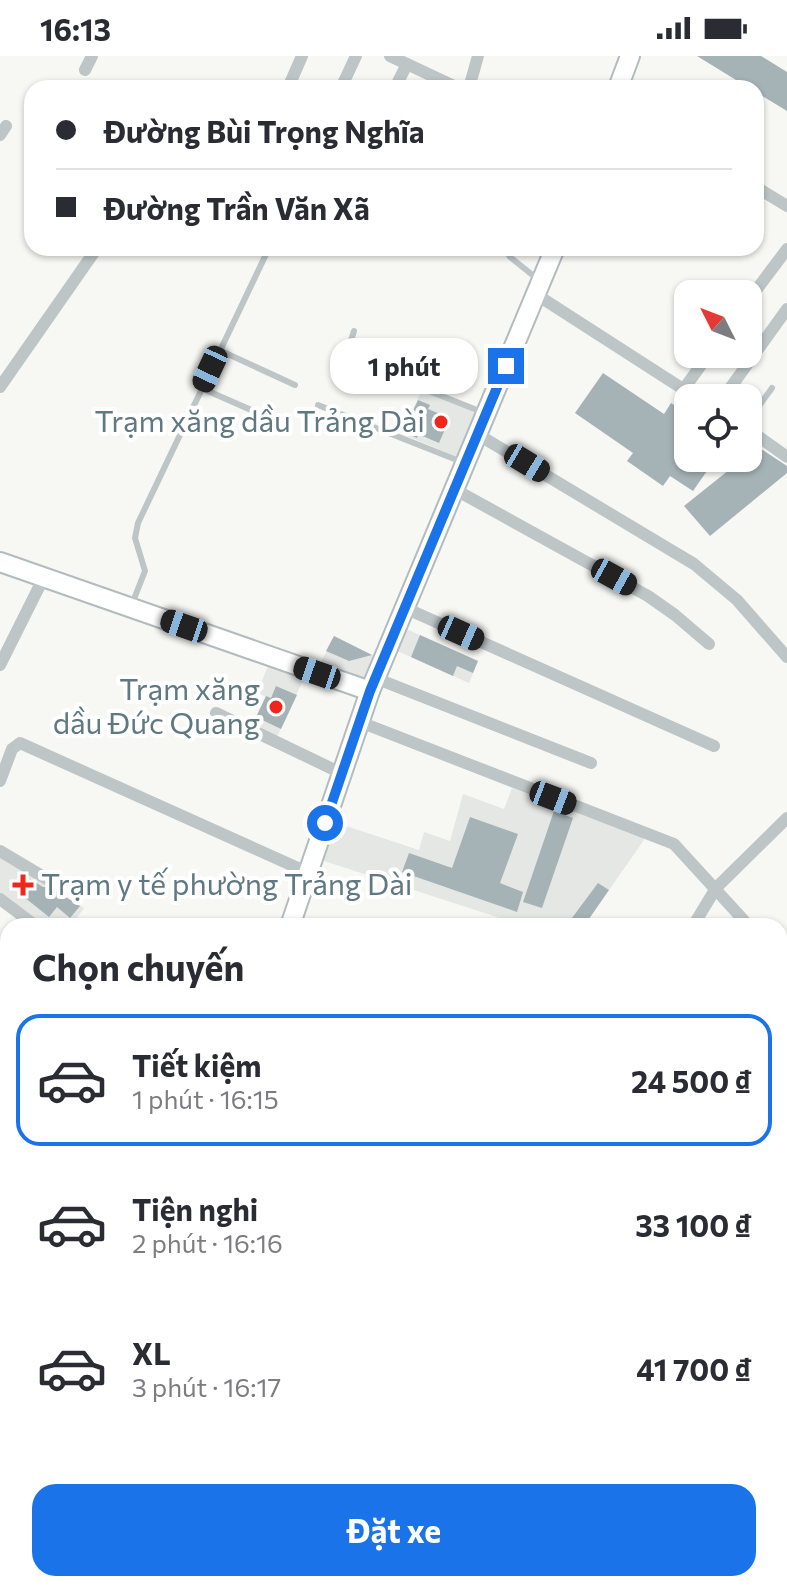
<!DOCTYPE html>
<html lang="vi">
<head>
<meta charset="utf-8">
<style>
	body { margin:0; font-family:Commissioner,sans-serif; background:#f2f2f3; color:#2b2b33; height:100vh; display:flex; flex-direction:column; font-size:30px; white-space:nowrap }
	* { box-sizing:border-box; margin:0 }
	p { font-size:26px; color:#7c7c81 }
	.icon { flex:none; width:44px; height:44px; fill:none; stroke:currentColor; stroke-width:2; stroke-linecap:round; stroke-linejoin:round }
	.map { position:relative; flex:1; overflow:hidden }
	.panel { position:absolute; left:0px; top:862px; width:788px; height:674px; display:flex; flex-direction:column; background:#fff; border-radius:24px 24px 0 0; box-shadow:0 2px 6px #0004 }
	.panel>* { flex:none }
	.banner { position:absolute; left:24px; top:24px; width:740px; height:176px; border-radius:24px; box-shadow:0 2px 6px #0004; display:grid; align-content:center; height:176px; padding:0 32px; background:#fff }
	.needle { width:52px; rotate:312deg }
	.tools { position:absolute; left:674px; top:224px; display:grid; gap:16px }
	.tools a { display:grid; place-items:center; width:88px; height:88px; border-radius:16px; background:#fff; box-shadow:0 2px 6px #0004; font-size:40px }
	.end { position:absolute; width:36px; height:36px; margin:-18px; border:10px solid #1a73e8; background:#fff; box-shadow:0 0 0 4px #fff }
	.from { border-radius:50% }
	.bubble { position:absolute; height:56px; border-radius:24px; background:#fff; box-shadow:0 2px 6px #0004; font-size:26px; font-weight:700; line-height:56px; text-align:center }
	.car { position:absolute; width:24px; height:48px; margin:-24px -12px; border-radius:10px; box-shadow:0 0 6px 2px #0007; background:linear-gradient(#222 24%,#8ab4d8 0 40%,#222 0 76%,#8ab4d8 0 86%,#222 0) }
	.banner b { display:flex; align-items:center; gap:28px; height:76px; font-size:30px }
	.banner b+b { border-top:2px solid #e1e1e2 }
	.banner i { width:20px; height:20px; background:#2b2b33 }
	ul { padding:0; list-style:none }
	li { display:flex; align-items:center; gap:24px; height:132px; margin:0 16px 12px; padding:0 16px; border:4px solid transparent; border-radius:24px }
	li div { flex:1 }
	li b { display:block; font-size:30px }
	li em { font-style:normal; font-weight:700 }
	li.current { border-color:#1a73e8 }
	li>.icon { width:72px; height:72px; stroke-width:1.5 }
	h2 { padding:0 32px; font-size:36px; line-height:96px }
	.cta { display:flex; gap:16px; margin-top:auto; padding:16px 32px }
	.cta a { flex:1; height:92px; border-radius:24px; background:#1a73e8; color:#fff; font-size:32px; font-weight:700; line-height:92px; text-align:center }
	.status { display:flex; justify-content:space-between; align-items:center; height:56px; padding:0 40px; background:#fff; direction:ltr }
	.status svg { height:22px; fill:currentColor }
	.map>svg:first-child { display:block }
	.built { fill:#e5e7e5 }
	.building { fill:#a6b3b6 }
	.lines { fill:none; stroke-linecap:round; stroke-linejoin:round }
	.secondary-casing { stroke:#b2bbbe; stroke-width:22 }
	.lane { stroke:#bdc5c7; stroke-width:6 }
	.street { stroke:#bdc5c7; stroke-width:12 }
	.secondary { stroke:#fff; stroke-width:18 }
	.route { stroke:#1a73e8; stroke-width:10 }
	.poi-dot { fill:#f0261b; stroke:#fff; stroke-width:3 }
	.labels { text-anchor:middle; stroke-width:8; stroke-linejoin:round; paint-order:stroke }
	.poi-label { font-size:30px; fill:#607981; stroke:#fff; text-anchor:end }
</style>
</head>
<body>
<div class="status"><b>16:13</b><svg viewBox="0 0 49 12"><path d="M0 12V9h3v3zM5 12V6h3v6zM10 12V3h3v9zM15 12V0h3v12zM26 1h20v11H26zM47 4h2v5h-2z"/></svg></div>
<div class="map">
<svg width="787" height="1535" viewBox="0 0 787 1535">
	<rect width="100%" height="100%" fill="#f7f7f4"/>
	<!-- built -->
	<g class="built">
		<polygon points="422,334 478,358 460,402 402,378"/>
		<polygon points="404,572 478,605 469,627 395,594"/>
		<polygon points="334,580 376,601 366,625 320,609"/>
		<polygon points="269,608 305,620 277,681 253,669 266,641 257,636"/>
		<polygon points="512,732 646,781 584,870 525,870 321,804 334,766 419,794 424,776 450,785 463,738 504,753"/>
		<polygon points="0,801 84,852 71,870 43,870 0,837"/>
	</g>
	<!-- building -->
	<g class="building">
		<polygon points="697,0 761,0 787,16 787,55 756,36 756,32 749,32"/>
		<polygon points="603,317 664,358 671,347 688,359 688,402 716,402 693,435 670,420 663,430 627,405 633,397 575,357"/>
		<polygon points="418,344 430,349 428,353 450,362 439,387 418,378 417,382 403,376"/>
		<polygon points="758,391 787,410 787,417 710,480 684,450 744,402 748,402"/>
		<polygon points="420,579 478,605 473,617 457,610 453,620 411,601"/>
		<polygon points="334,580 372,599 349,605 326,595"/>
		<polygon points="276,630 297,639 281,673 256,661 266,640 271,642"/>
		<polygon points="554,755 573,762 542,852 523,846"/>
		<polygon points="470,761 518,778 500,827 523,836 517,856 402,816 409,797 452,812"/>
		<polygon points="30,823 43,831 50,831 80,850 70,862 57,851 49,861 19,837"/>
		<polygon points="598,827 609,834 584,870 566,870"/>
	</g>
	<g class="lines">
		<defs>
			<g id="secondary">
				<polyline points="618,32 630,0"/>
				<polyline points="0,506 370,635"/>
				<polyline points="290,870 370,635 555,192"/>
				<polyline points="464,1528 466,1535"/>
			</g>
		</defs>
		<!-- secondary casing -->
		<use href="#secondary" class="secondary-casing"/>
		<!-- lane -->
		<g class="lane">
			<polyline points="505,192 510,201 540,225"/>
			<polyline points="354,275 348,294 351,302 361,308 482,356"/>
			<polyline points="219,294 295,329"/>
			<polyline points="201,332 274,364"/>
			<polyline points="318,349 462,406"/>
			<polyline points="748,365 772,332"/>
			<polyline points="132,548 145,515 135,482 138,467 269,192"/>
		</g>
		<!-- street -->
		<g class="street">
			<polyline points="390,0 458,32"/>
			<polyline points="85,14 92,0"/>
			<polyline points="288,32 302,0"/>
			<polyline points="341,32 356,0"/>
			<polyline points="395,32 407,8"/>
			<polyline points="469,32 478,0"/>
			<polyline points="0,79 6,70"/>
			<polyline points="756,102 758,99"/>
			<polyline points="756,131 787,150"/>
			<polyline points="537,239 697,342"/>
			<polyline points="748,245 787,193"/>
			<polyline points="0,331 97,192"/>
			<polyline points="683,334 709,298"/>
			<polyline points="723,342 787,253"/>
			<polyline points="748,373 787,401"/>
			<polyline points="477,378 694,508 737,544 787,601"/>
			<polyline points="454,433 648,540 675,559 709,588"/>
			<polyline points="405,552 714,690"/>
			<polyline points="0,609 45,519"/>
			<polyline points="375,622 591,707"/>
			<polyline points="216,657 341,717"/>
			<polyline points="360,666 674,788 749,870"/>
			<polyline points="0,725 12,693 20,687 309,817"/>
			<polyline points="0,795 47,823"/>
			<polyline points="0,843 36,870"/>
			<polyline points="693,870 716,832 787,762"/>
			<polyline points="780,904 787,913"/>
			<polyline points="0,1057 8,1063"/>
			<polyline points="780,1118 787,1111"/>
			<polyline points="780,1138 787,1142"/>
			<polyline points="780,1275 787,1277"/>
			<polyline points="0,1306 8,1298"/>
			<polyline points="0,1498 0,1505"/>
			<polyline points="56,1528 58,1529"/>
			<polyline points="197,1528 197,1535"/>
			<polyline points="604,1528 608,1535"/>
			<polyline points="323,1535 324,1528"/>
			<polyline points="678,1535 679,1528"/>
		</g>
		<!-- secondary -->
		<use href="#secondary" class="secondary"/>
	</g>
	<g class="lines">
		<!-- route -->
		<polyline class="route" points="325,767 370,635 506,310"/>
	</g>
	<!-- markers -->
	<g class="poi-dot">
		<circle cx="441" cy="366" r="8"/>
		<circle cx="276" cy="651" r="8"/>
		<path d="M19 817h8v8h8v8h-8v8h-8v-8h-8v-8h8z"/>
	</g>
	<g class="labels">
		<!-- poi labels -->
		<g class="poi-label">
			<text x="425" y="376">Trạm xăng dầu Trảng Dài</text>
			<text x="260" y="644">Trạm xăng<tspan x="260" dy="34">dầu Đức Quang</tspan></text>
			<text x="41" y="839" text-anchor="start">Trạm y tế phường Trảng Dài</text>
		</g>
	</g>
</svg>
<div class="tools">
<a><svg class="needle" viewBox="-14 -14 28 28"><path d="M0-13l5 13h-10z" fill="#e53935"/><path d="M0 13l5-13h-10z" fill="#7c7c81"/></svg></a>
<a><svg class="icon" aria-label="locate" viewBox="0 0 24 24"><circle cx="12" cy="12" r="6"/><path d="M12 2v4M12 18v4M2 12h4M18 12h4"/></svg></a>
</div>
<i class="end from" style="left:325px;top:767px"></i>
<i class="end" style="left:506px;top:310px"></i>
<div class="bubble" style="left:330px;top:282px;width:148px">1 phút</div>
<i class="car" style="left:210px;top:313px;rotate:205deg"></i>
<i class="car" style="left:527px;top:407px;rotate:121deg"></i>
<i class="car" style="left:614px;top:521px;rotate:119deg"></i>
<i class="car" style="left:184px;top:570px;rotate:289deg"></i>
<i class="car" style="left:461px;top:577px;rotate:114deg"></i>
<i class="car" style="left:317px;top:617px;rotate:289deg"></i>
<i class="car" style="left:553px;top:742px;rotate:111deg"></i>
<div class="banner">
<b><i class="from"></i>Đường Bùi Trọng Nghĩa</b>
<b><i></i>Đường Trần Văn Xã</b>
</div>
<section class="panel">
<h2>Chọn chuyến</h2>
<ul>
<li class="current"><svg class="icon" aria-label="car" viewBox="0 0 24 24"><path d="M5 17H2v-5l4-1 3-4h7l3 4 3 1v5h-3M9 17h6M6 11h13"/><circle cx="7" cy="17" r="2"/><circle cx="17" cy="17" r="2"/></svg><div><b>Tiết kiệm</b><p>1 phút · 16:15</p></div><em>24 500 ₫</em></li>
<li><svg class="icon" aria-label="car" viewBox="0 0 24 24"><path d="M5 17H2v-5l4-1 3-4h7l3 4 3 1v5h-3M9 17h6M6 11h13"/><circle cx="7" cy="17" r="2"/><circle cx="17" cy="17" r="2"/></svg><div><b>Tiện nghi</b><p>2 phút · 16:16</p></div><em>33 100 ₫</em></li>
<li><svg class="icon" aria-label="car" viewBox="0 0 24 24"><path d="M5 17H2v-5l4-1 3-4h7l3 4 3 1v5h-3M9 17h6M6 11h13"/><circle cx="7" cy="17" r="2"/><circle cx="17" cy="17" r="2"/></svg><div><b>XL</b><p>3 phút · 16:17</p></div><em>41 700 ₫</em></li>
</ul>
<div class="cta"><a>Đặt xe</a></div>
</section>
</div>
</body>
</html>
